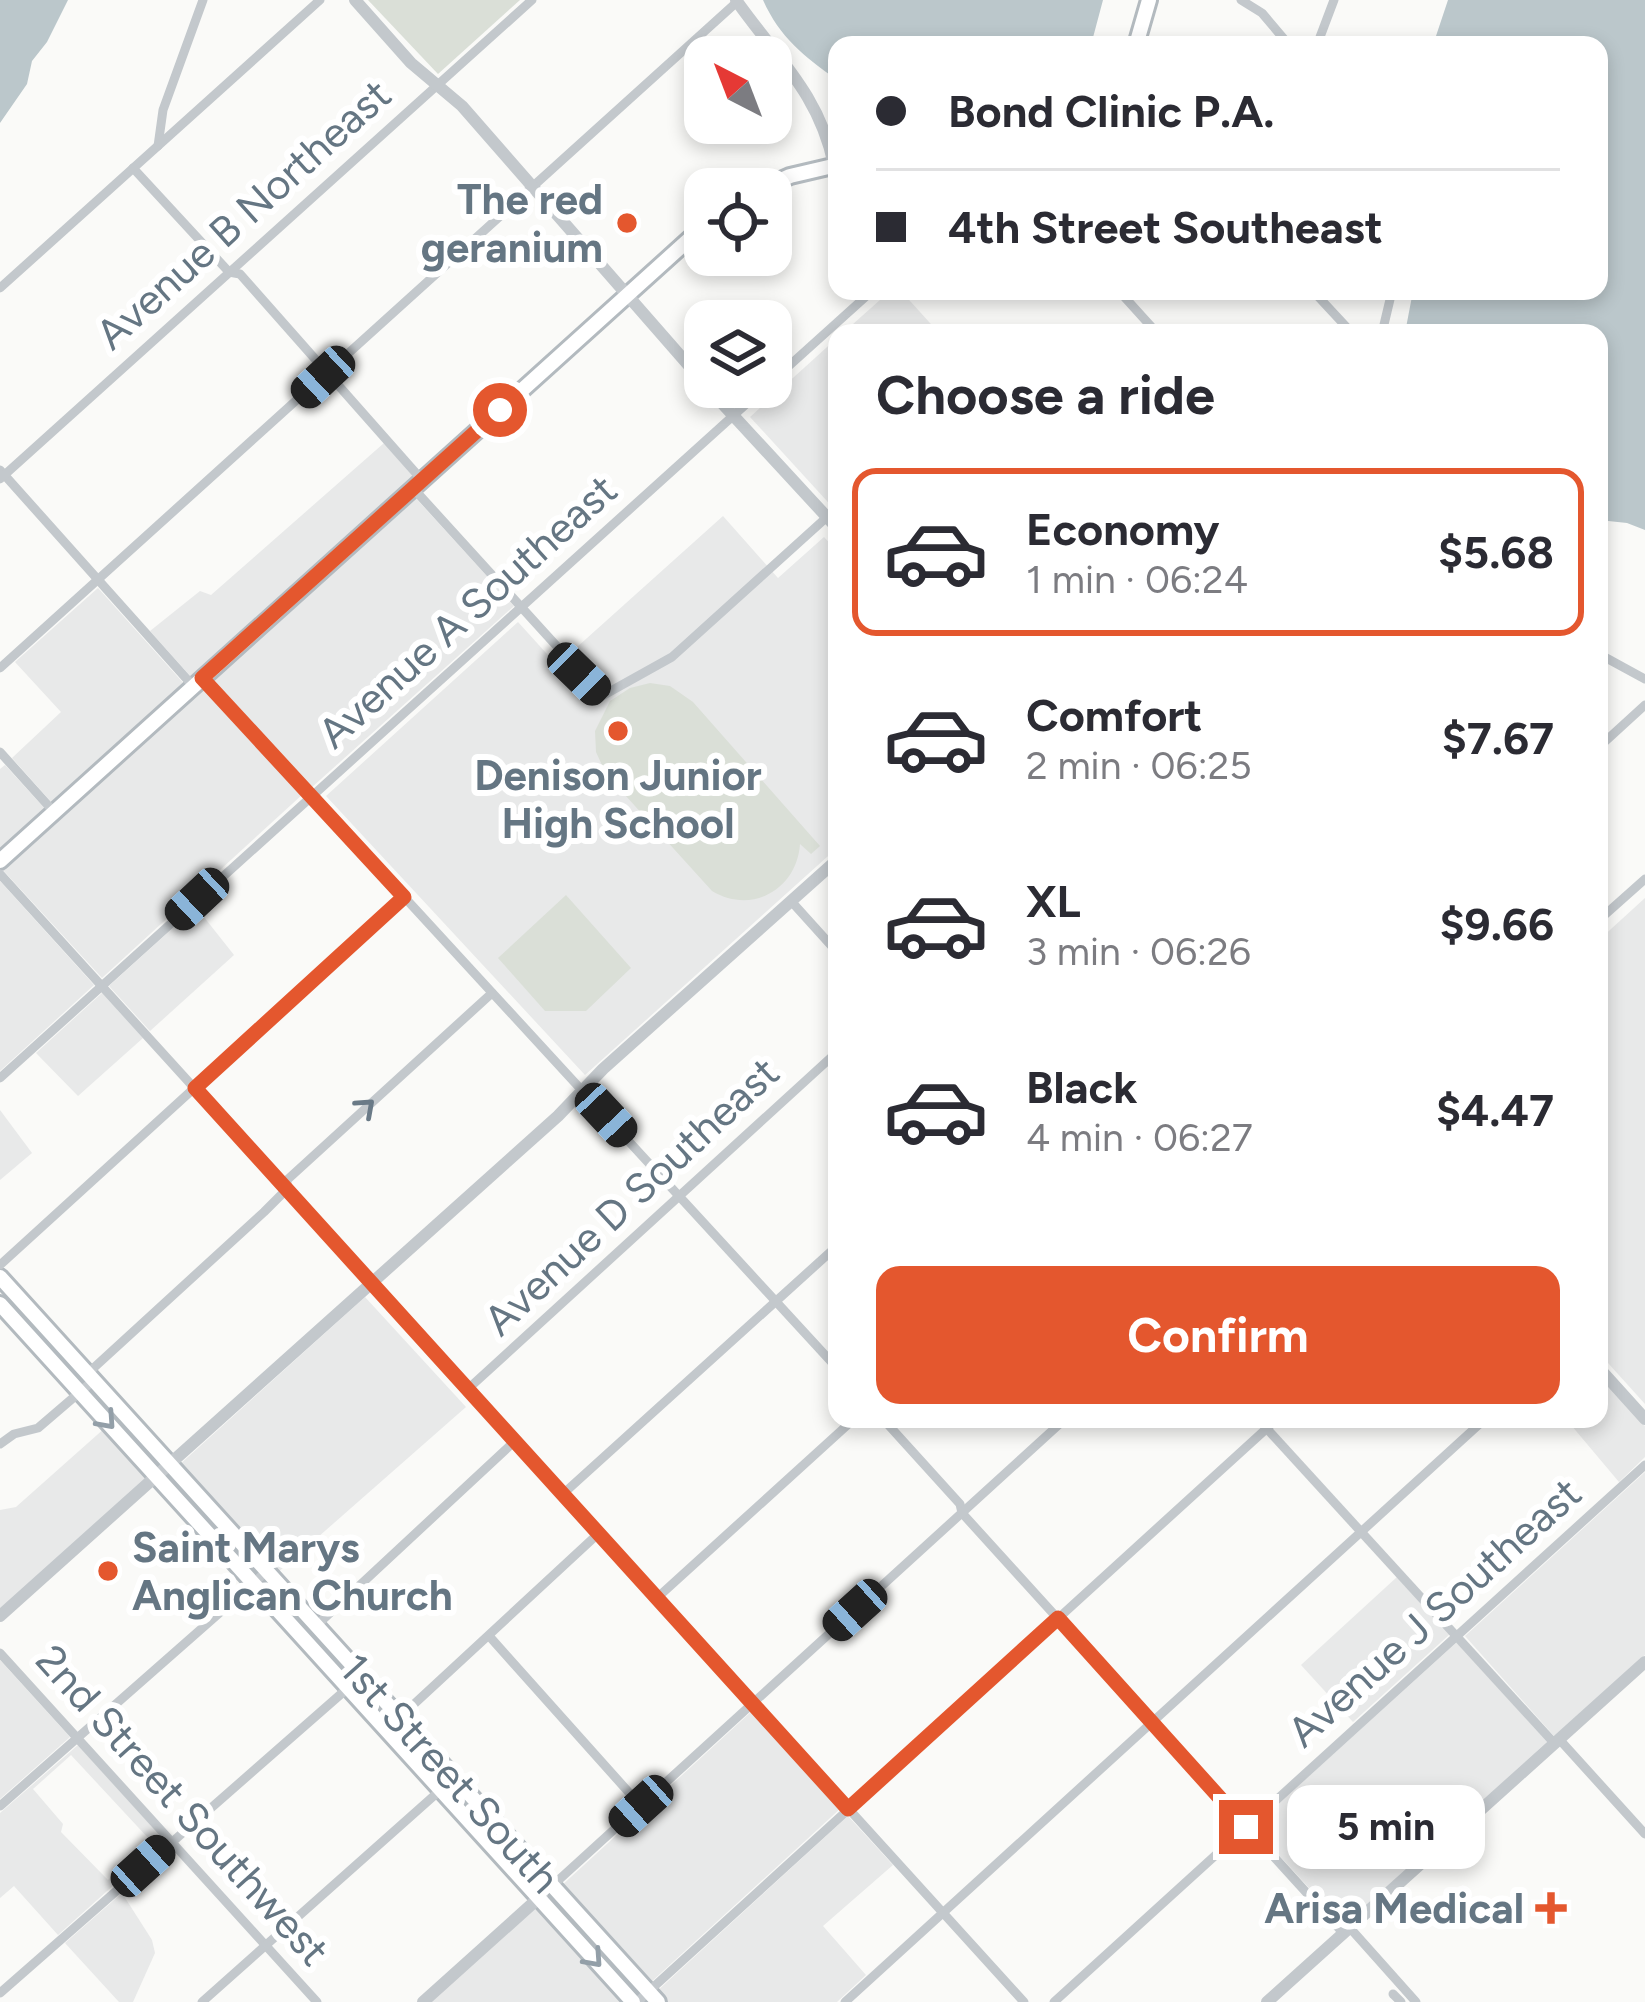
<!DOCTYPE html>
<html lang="en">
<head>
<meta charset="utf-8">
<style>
	body { margin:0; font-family:Figtree,sans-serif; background:#f7f7f7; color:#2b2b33; height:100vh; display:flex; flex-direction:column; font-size:45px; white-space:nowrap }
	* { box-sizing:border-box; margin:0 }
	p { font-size:39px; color:#7c7c81 }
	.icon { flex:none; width:66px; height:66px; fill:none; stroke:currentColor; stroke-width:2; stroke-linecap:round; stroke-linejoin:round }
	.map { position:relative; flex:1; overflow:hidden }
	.details { position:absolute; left:828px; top:324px; width:780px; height:1104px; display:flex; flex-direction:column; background:#fff; border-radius:24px; box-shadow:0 6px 18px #0003 }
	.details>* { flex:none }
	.banner { position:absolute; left:828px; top:36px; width:780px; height:264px; border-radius:24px; box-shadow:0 6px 18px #0003; display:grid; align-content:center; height:264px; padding:0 48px; background:#fff }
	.needle { width:78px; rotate:318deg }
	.controls { position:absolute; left:684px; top:36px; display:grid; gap:24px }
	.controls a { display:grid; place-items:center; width:108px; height:108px; border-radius:24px; background:#fff; box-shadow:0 6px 18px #0003; font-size:60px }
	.end { position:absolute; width:54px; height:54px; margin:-27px; border:15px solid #e4572e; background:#fff; box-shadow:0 0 0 6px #fff }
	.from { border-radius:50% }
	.bubble { position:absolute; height:84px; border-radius:24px; background:#fff; box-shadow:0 6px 18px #0003; font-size:39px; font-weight:700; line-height:84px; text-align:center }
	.car { position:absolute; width:36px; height:72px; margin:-36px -18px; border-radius:15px; box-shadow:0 0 9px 3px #0007; background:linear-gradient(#222 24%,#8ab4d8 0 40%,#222 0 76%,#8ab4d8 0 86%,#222 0) }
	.banner b { display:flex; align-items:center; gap:42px; height:114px; font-size:45px }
	.banner b+b { border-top:3px solid #e1e1e2 }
	.banner i { width:30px; height:30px; background:#2b2b33 }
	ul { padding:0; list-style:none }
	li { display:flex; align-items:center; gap:36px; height:168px; margin:0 24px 18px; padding:0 24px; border:6px solid transparent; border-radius:24px }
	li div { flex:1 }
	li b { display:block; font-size:45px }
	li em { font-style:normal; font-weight:700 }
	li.selected { border-color:#e4572e }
	li>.icon { width:108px; height:108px; stroke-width:1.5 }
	h2 { padding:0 48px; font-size:54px; line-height:144px }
	.cta { display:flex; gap:24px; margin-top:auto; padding:24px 48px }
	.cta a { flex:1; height:138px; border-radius:24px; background:#e4572e; color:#fff; font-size:48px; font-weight:700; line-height:138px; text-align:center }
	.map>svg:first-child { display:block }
	.built { fill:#e8e9e9; fill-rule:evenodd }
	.green { fill:#dadfd7 }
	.water { fill:#bbc7cb }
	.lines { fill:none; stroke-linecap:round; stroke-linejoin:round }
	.secondary-casing { stroke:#b3babf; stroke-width:20 }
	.minor { stroke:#c3c8cc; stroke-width:9 }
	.tertiary { stroke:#c3c8cc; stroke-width:12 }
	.secondary { stroke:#fff; stroke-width:14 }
	.oneway { stroke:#6a7a87 }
	.oneway2 { stroke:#939fa8 }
	.route { stroke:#e4572e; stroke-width:15 }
	.poi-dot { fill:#e4572e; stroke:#fff; stroke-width:4.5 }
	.labels { text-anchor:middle; stroke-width:12; stroke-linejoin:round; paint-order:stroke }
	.poi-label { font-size:42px; font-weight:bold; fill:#657683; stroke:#fff; text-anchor:end }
	.street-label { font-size:42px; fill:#657683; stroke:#fff }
</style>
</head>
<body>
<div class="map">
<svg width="1645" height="2002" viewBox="0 0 1645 2002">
	<rect width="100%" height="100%" fill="#fafaf8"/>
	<!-- built -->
	<g class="built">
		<polygon points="890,291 901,291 939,333 843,333"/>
		<polygon points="837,338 837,512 750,417"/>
		<polygon points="384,443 415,479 193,679 150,631 200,591 211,595"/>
		<polygon points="413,495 514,606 311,788 210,679"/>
		<polygon points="723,516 778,578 824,537 837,551 837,848 585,1075 326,796 518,622 557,665"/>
		<polygon points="98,588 186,686 54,805 12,758 61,712 15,662"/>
		<polygon points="203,685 303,794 102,978 1,868"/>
		<polygon points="5,765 47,811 0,853 0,769"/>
		<polygon points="0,881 94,985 0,1071"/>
		<polygon points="1645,898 1645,1404 1599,1353 1599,940"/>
		<polygon points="196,907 234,955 150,1031 109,986"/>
		<polygon points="102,993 143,1038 78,1096 36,1053"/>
		<polygon points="0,1110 32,1153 0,1180"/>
		<polygon points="365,1297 466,1407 276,1574 178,1466"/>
		<polygon points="1599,1375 1645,1426 1645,1457 1619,1482 1566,1419 1599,1419"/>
		<polygon points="106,1427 150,1477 0,1609 0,1510 16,1507"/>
		<polygon points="1645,1472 1645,1655 1554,1736 1465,1636"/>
		<polygon points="1397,1577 1450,1634 1353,1722 1301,1665"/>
		<polygon points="1457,1642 1547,1742 1344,1926 1253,1827"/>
		<polygon points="0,1660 70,1737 0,1799"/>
		<polygon points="753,1710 841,1808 649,1984 560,1887"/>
		<path d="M78 1745 164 1840 58 1935 14 1886 0 1898V1813ZM71 1755 150 1840 108 1880 61 1832 63 1824 33 1789Z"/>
		<polygon points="848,1816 893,1865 823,1926 866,1975 837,2002 665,2002 656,1992"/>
		<polygon points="552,1886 651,2002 423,2002"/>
		<polygon points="122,1893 152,1940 155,1953 133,2002 119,2002 65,1943"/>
	</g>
	<!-- green -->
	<g class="green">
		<polygon points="368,0 520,0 438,74"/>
		<path d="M650 683 670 686 693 702 820 846 811 854 800 844C797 889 752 915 712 891L606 774 596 752 595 731 610 701 630 688Z"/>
		<polygon points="566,895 631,968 586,1011 545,1011 498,958"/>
	</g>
	<!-- water -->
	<g class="water">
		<polygon points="0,0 68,0 47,42 32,61 27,84 0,123"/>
		<path d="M763 0H1103L1091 45H837V80C804 56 780 38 763 0Z"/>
		<polygon points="1448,0 1645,0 1645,530 1627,523 1599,520 1599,333 1405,333 1413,291 1599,291 1599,45 1433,45"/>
	</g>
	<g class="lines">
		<defs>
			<g id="secondary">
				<polyline points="1136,45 1149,0"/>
				<polyline points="761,189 790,176 837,165"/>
				<polyline points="0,861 705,225"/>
				<polyline points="0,1277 658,2002"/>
				<polyline points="0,1304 633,2002"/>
			</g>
		</defs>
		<!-- secondary casing -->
		<use href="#secondary" class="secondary-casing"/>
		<!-- minor -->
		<g class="minor">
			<polyline points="1241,0 1262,13 1289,45"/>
			<polyline points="1317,45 1334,0"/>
			<polyline points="158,146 163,110 203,0"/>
			<polyline points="133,168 229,272 240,274 422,480"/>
			<polyline points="0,288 320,0"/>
			<polyline points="1119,291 1157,333"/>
			<polyline points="1313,291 1352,333"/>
			<polyline points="1382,333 1392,291"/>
			<polyline points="771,382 872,291"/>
			<polyline points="0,470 193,686"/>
			<polyline points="0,479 532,0"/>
			<polyline points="413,488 602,696 672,657 827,517"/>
			<polyline points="1599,654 1645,679"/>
			<polyline points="0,668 737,2"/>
			<polyline points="203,678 837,1368"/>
			<polyline points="1599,747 1645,705"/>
			<polyline points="0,752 54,812"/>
			<polyline points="0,874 1024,2002"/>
			<polyline points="791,901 837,952"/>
			<polyline points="1599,920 1645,879"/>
			<polyline points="0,1078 765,387"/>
			<polyline points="0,1265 404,897"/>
			<polyline points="87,1374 264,1212 287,1189 287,1180 492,993"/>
			<polyline points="469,1388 837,1052"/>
			<polyline points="883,1419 960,1504 962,1513 1344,1934"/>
			<polyline points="1258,1419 1554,1743"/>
			<polyline points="0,1444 14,1434 38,1428 94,1380"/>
			<polyline points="564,1493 837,1246"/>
			<polyline points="658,1597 854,1419"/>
			<polyline points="316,1626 516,1440"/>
			<polyline points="490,1637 641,1806"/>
			<polyline points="0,1653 317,2002"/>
			<polyline points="386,1730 600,1532"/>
			<polyline points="1559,1739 1645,1834"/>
			<polyline points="0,1806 267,1571"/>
			<polyline points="552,1886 1065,1419"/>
			<polyline points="1350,1928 1416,2002"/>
			<polyline points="0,1993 349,1687"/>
			<polyline points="1393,1994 1401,2002"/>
			<polyline points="202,2002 454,1778"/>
			<polyline points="637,2002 1277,1419"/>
			<polyline points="845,2002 1485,1419"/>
			<polyline points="1054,2002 1645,1465"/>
		</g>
		<!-- tertiary -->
		<g class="tertiary">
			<polyline points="355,0 411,63 462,106 705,384"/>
			<path d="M736 0C776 57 819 93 834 165"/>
			<polyline points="707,387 837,528"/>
			<polyline points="1599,1368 1645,1419"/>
			<polyline points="0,1616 558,1116 603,1069 837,860"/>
			<polyline points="423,2002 542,1895"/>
			<polyline points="1267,2002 1645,1662"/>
		</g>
		<!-- secondary -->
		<use href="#secondary" class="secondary"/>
	</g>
	<!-- one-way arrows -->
	<defs><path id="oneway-chevron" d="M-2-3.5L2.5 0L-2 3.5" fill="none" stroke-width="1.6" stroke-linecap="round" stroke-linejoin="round" transform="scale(3)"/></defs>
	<use class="oneway" href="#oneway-chevron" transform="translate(366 1107) rotate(-42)"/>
	<g class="oneway2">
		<use href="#oneway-chevron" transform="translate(107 1421) rotate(48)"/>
		<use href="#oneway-chevron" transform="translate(594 1959) rotate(48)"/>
	</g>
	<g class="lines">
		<!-- route -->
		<polyline class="route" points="500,410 202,678 404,897 195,1088 848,1809 1058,1618 1246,1827"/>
	</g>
	<!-- markers -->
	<g class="poi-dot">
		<circle cx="627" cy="223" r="12"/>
		<circle cx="618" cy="731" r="12"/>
		<circle cx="108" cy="1571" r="12"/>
		<path d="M1545 1890h12v12h12v12h-12v12h-12v-12h-12v-12h12z"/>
	</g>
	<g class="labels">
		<!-- poi labels -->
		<g class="poi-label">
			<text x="603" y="214">The red<tspan x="603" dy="48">geranium</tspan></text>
			<text x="618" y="790" text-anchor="middle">Denison Junior<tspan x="618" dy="48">High School</tspan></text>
			<text x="132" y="1562" text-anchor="start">Saint Marys<tspan x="132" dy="48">Anglican Church</tspan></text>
			<text x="1524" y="1923">Arisa Medical</text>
		</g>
		<!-- street labels -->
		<g class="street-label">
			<text transform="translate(243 214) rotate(-42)" y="15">Avenue B Northeast</text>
			<text transform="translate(467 611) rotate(-42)" y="15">Avenue A Southeast</text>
			<text transform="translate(631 1196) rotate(-43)" y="15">Avenue D Southeast</text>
			<text transform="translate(1434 1612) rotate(-42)" y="15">Avenue J Southeast</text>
			<text transform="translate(450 1773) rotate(48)" y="15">1st Street South</text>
			<text transform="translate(183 1805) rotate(48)" y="15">2nd Street Southwest</text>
		</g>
	</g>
</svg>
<div class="controls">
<a><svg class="needle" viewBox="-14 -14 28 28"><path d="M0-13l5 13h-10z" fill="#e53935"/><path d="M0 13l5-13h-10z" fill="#7c7c81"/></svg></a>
<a><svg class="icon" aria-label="locate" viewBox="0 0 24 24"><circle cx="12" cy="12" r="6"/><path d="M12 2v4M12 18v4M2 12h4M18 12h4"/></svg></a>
<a><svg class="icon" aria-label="layers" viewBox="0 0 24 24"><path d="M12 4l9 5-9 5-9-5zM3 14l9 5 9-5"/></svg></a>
</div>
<i class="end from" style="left:500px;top:410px"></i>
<i class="end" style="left:1246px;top:1827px"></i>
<div class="bubble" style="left:1287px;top:1785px;width:198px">5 min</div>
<i class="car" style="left:323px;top:377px;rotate:227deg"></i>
<i class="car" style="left:579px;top:674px;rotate:134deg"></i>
<i class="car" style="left:197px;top:899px;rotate:227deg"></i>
<i class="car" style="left:606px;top:1115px;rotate:137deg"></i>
<i class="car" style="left:855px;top:1610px;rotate:228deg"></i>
<i class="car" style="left:641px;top:1806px;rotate:228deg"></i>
<i class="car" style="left:143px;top:1866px;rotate:48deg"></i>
<div class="banner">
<b><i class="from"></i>Bond Clinic P.A.</b>
<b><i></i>4th Street Southeast</b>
</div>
<section class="details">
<h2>Choose a ride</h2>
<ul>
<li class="selected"><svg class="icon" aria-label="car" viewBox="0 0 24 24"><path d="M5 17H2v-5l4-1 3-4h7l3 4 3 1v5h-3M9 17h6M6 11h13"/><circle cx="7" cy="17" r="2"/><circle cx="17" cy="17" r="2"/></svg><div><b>Economy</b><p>1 min · 06:24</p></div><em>$5.68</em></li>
<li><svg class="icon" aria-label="car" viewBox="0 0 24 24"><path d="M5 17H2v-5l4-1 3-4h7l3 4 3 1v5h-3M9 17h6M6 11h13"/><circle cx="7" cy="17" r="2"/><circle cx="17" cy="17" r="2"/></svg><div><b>Comfort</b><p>2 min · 06:25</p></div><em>$7.67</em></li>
<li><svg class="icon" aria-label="car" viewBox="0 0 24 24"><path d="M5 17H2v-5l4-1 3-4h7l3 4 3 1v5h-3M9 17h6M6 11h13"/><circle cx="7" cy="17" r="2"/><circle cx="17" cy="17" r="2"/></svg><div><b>XL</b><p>3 min · 06:26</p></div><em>$9.66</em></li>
<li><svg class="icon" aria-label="car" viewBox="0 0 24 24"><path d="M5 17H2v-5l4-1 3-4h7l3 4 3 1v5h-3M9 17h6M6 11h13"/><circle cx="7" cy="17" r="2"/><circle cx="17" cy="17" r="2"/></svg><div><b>Black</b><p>4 min · 06:27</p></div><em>$4.47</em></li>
</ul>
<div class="cta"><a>Confirm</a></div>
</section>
</div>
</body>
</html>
